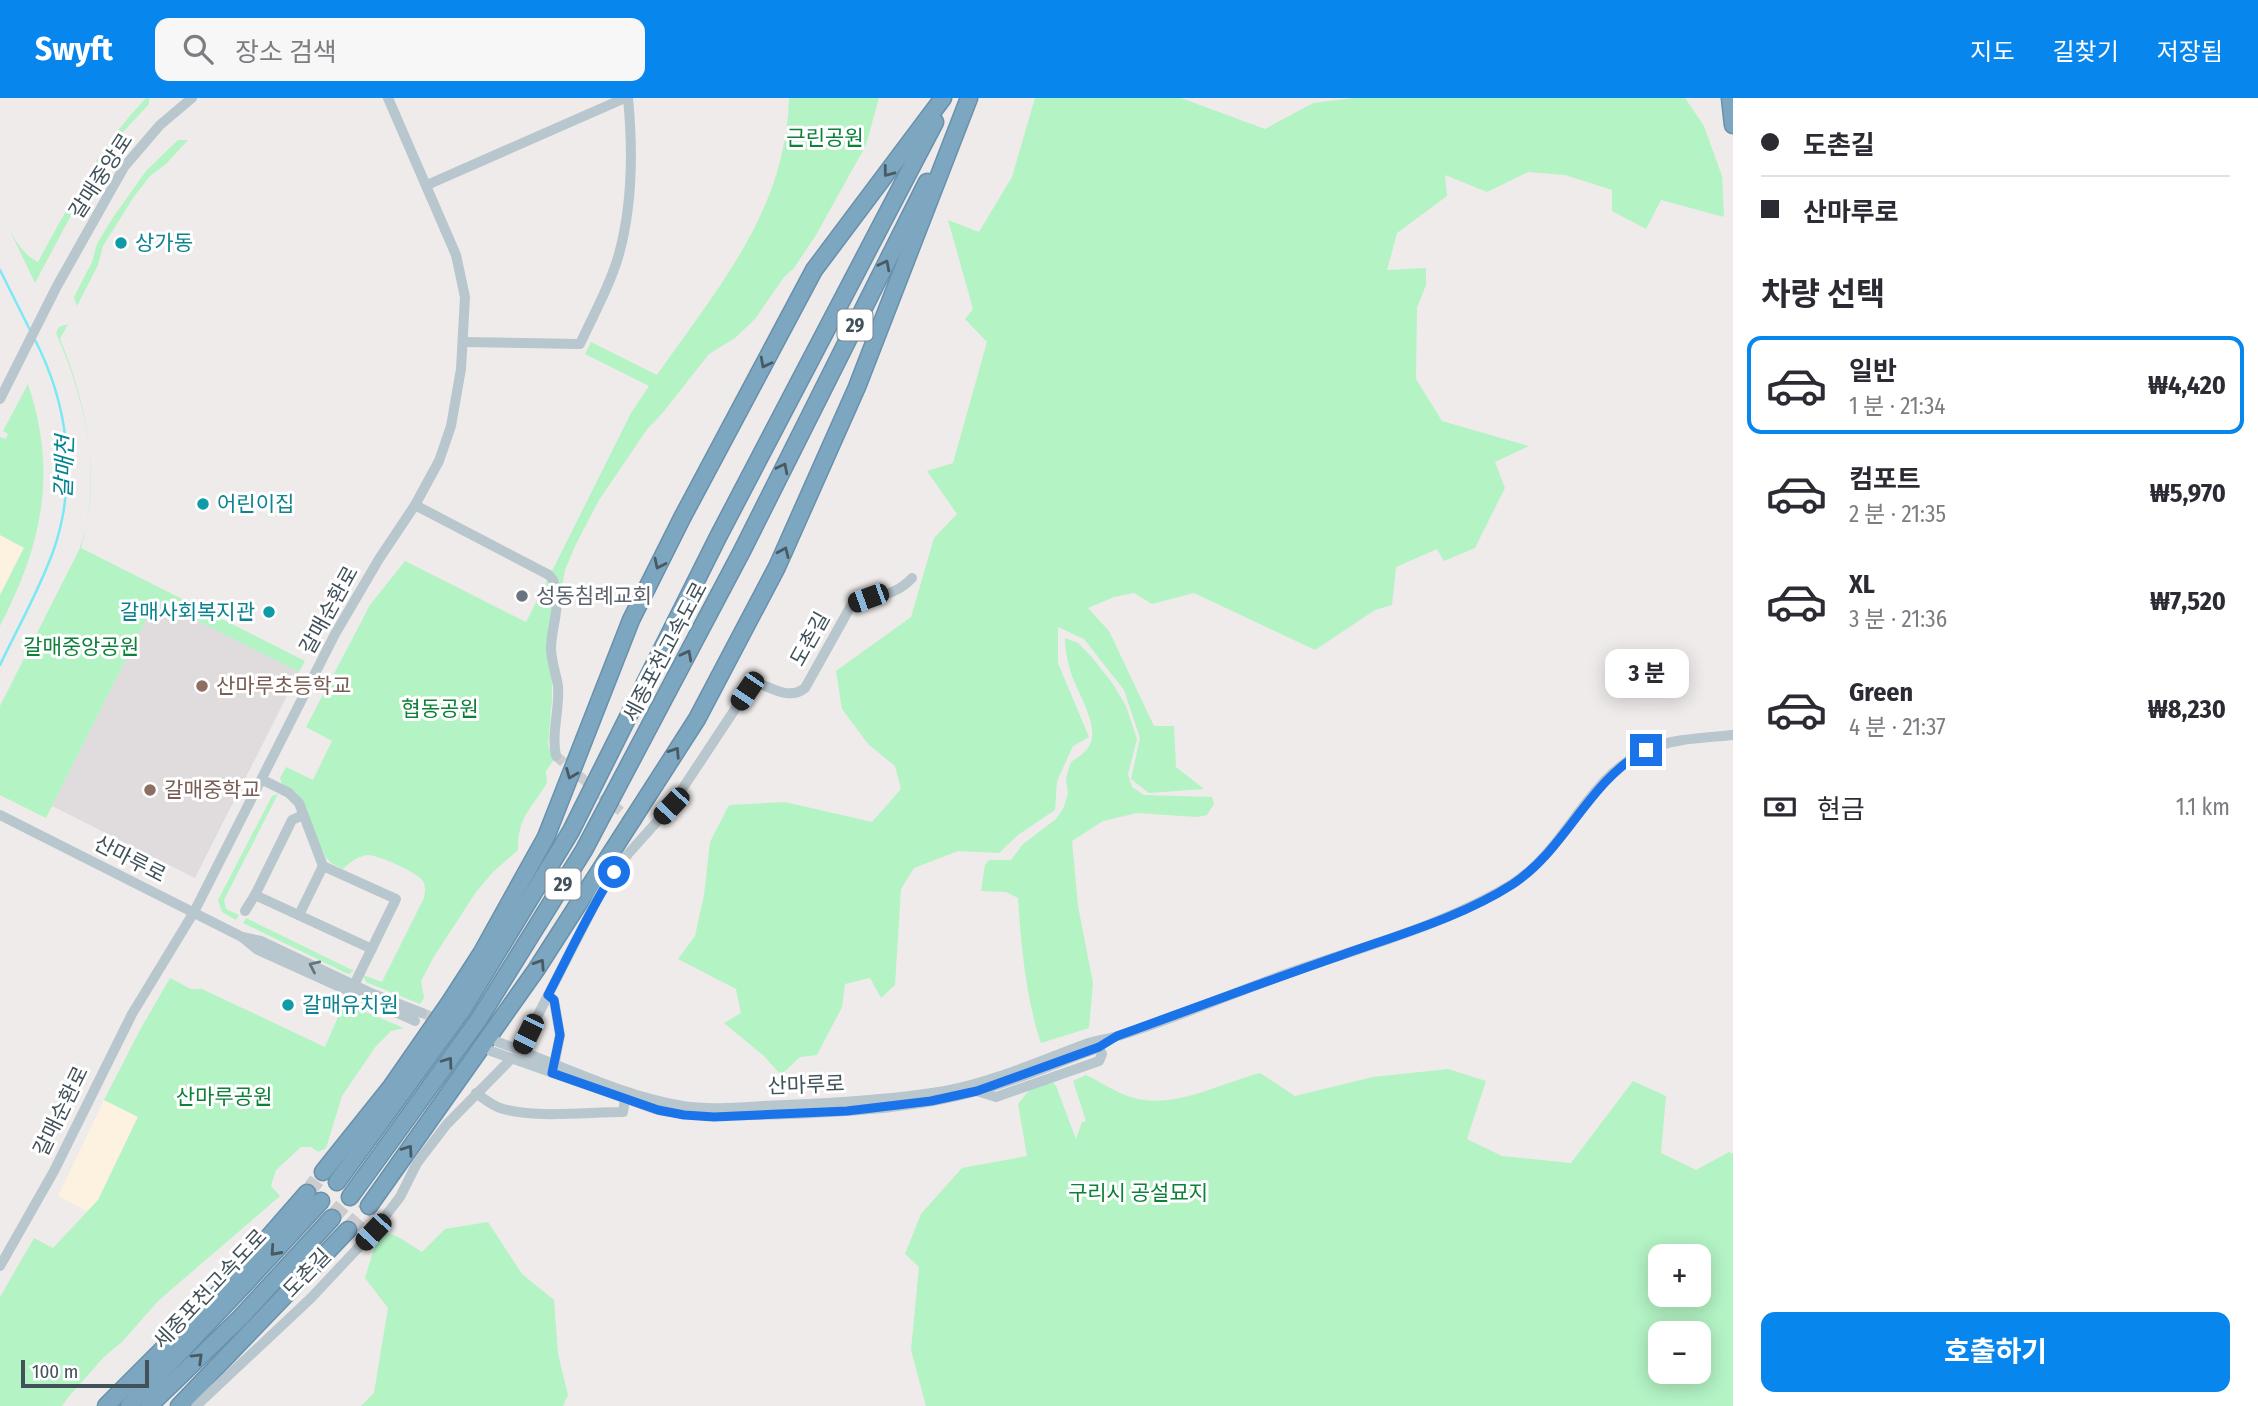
<!DOCTYPE html>
<html lang="ko">
<head>
<meta charset="utf-8">
<style>
	body { margin:0; font-family:"Fira Sans Condensed","Noto Sans KR",sans-serif; background:#f7f7f7; color:#2b2b33; height:100vh; display:flex; flex-direction:column; font-size:26px; white-space:nowrap }
	* { box-sizing:border-box; margin:0 }
	p { font-size:23px; color:#7c7c81 }
	.icon { flex:none; width:38px; height:38px; fill:none; stroke:currentColor; stroke-width:2; stroke-linecap:round; stroke-linejoin:round }
	.map { position:relative; flex:1; overflow:hidden }
	.sheet { display:flex; flex-direction:column; background:#fff; width:525px }
	.sheet>* { flex:none }
	.guide { display:grid; align-content:center; height:154px; padding:0 28px; background:#fff }
	.controls { position:absolute; left:1648px; top:1146px; display:grid; gap:14px }
	.controls a { display:grid; place-items:center; width:63px; height:63px; border-radius:14px; background:#fff; box-shadow:0 4px 18px #0003; font-size:35px }
	.scale { position:absolute; left:21px; bottom:18px; width:128px; box-sizing:border-box; padding-left:7px; border:4px solid #42525a; border-top:0; font-size:19px; line-height:24px; white-space:nowrap; color:#42525a; -webkit-text-stroke:5px #fff; paint-order:stroke }
	.end { position:absolute; width:32px; height:32px; margin:-16px; border:9px solid #1a73e8; background:#fff; box-shadow:0 0 0 4px #fff }
	.from { border-radius:50% }
	.bubble { position:absolute; height:49px; border-radius:14px; background:#fff; box-shadow:0 4px 18px #0003; font-size:23px; font-weight:700; line-height:49px; text-align:center }
	.car { position:absolute; width:21px; height:42px; margin:-21px -10px; border-radius:9px; box-shadow:0 0 5px 2px #0007; background:linear-gradient(#222 24%,#8ab4d8 0 40%,#222 0 76%,#8ab4d8 0 86%,#222 0) }
	.guide b { display:flex; align-items:center; gap:24px; height:66px; font-size:26px }
	.guide b+b { border-top:2px solid #e1e1e2 }
	.guide i { width:18px; height:18px; background:#2b2b33 }
	ul { padding:0; list-style:none }
	li { display:flex; align-items:center; gap:21px; height:98px; margin:0 14px 10px; padding:0 14px; border:4px solid transparent; border-radius:14px }
	li div { flex:1 }
	li b { display:block; font-size:26px }
	li em { font-style:normal; font-weight:700 }
	li.current { border-color:#0786ed }
	li>.icon { width:63px; height:63px; stroke-width:1.5 }
	h2 { padding:0 28px; font-size:32px; line-height:84px }
	.pay { display:flex; align-items:center; gap:18px; height:77px; padding:0 28px; font-size:26px }
	.pay p { margin-inline-start:auto }
	.cta { display:flex; gap:14px; margin-top:auto; padding:14px 28px }
	.cta a { flex:1; height:80px; border-radius:14px; background:#0786ed; color:#fff; font-size:28px; font-weight:700; line-height:80px; text-align:center }
	header { display:flex; align-items:center; gap:42px; box-sizing:border-box; height:98px; padding:0 35px; background:#0786ed; color:#fff }
	header strong { font-size:33px }
	nav { display:flex; gap:38px; margin-inline-start:auto; font-size:24px }
	.search { width:490px; height:63px; background:#f7f7f7; display:flex; align-items:center; gap:18px; box-sizing:border-box; padding:0 24px; border-radius:14px; color:#7c7c81; font-size:26px }
	main { display:flex; flex:1; min-height:0 }
	.map>svg:first-child { display:block }
	.commercial { fill:#fdf1e0 }
	.education { fill:#e0dcdd }
	.green { fill:#b3f3c4; fill-rule:evenodd }
	.lines { fill:none; stroke-linecap:round; stroke-linejoin:round }
	.stream { stroke:#7be9f4; stroke-width:2.5 }
	.minor-tunnel { stroke:#ccccce; stroke-width:10; stroke-dasharray:10 5; stroke-linecap:butt }
	.highway-tunnel { stroke:#ccccce; stroke-width:16; stroke-dasharray:16 8; stroke-linecap:butt }
	.highway-casing { stroke:#6891ac; stroke-width:19 }
	.minor { stroke:#b8c6cd; stroke-width:10 }
	.highway { stroke:#7da6c0; stroke-width:16 }
	.oneway { stroke:#485a64 }
	.oneway2 { stroke:#65757c }
	.route { stroke:#1a73e8; stroke-width:9 }
	.culture-dot { fill:#0f9aa8; stroke:#fff; stroke-width:2.5 }
	.worship-dot { fill:#6b7280; stroke:#fff; stroke-width:2.5 }
	.education-dot { fill:#8d6e63; stroke:#fff; stroke-width:2.5 }
	.labels { text-anchor:middle; stroke-width:6; stroke-linejoin:round; paint-order:stroke }
	.shield { fill:#fff; stroke:#7b868c; stroke-width:2 }
	.shield-label { font-size:19px; font-weight:bold; fill:#42525a }
	.park-label { font-size:21px; fill:#0d813a; stroke:#fff }
	.street-label { font-size:21px; fill:#42525a; stroke:#fff }
	.culture-label { font-size:21px; fill:#0d838f; stroke:#fff; text-anchor:start }
	.worship-label { font-size:21px; fill:#5b616d; stroke:#fff; text-anchor:start }
	.education-label { font-size:21px; fill:#785e54; stroke:#fff; text-anchor:start }
	.water-label { font-size:23px; font-style:italic; fill:#038390; stroke:#fff }
</style>
</head>
<body>
<header>
<strong>Swyft</strong>
<div class="search"><svg class="icon" aria-label="search" viewBox="0 0 24 24"><circle cx="10" cy="10" r="6"/><path d="M15 15l6 6"/></svg>장소 검색</div>
<nav><a>지도</a><a>길찾기</a><a>저장됨</a></nav>
</header>
<main>
<div class="map">
<svg width="1733" height="1308" viewBox="0 0 1733 1308">
	<rect width="100%" height="100%" fill="#efebeb"/>
	<!-- commercial -->
	<g class="commercial">
		<polygon points="0,437 24,449 0,497"/>
		<polygon points="104,1002 138,1018 98,1102 87,1113 58,1098"/>
	</g>
	<!-- education -->
	<polygon class="education" points="156,502 299,574 195,780 52,708"/>
	<!-- green -->
	<g class="green">
		<path d="M146 0H149V6L123 34 114 52 93 80 75 110 35 185 0 112C10 132 18 154 38 164 69 107 101 47 146 0Z"/>
		<path d="M789 0H879L866 47 816 137 794 170 784 179 755 221 735 240 709 256 660 318 648 330 599 402 575 448 565 472 560 498V484L552 473 631 315 649 288 585 256 591 244 657 277C718 189 786 113 789 0Z"/>
		<polygon points="1035,0 1181,0 1265,31 1313,5 1353,0 1685,0 1704,28 1722,78 1724,119 1661,102 1646,131 1612,113 1612,92 1565,77 1528,74 1487,94 1445,77 1447,98 1397,135 1387,172 1426,170 1426,187 1417,210 1416,281 1442,323 1529,348 1495,364 1505,390 1475,450 1444,463 1437,451 1396,469 1392,507 1375,512 1315,552 1194,495 1152,506 1134,495 1114,499 1088,510 1109,533 1154,628 1174,628 1176,669 1204,691 1149,695 1131,681 1140,640 1124,592 1084,541 1058,529 1058,565 1089,639 1073,648 1057,683 1055,712 1018,737 999,755 958,753 914,770 901,791 895,887 881,900 870,880 845,886 842,909 817,957 800,959 781,977 764,958 724,925 741,915 736,891 678,861 695,838 704,797 710,744 729,707 785,704 872,724 901,691 895,668 868,646 842,611 836,573 911,519 934,440 957,416 927,373 953,365 987,244 965,221 973,211 948,122 979,134 1012,79"/>
		<polygon points="178,42 188,42 166,66 150,78 133,100 103,148 98,167 77,208 74,199 92,164 97,146 112,121 146,73"/>
		<path d="M68 226 60 241C88 309 101 378 81 450L305 563 299 574 156 502 46 720 0 697V608L79 452C105 382 85 301 56 235L59 229Z"/>
		<path d="M28 286C58 376 42 446 0 528V497L24 450 0 437V339L6 341 8 336 3 333Z"/>
		<path d="M405 463 526 524 547 483 552 491V602L548 646 553 663 546 673 547 685C530 713 518 718 518 752L493 774 476 794 435 857 421 883 424 900 420 906 366 884 363 877 382 884 424 800C425 794 426 789 423 783 418 775 377 756 367 757 359 758 348 765 343 771L331 765 325 758 302 702 296 694 282 686 280 680 286 669 313 682 332 643 306 629 370 507Z"/>
		<path d="M1065 540 1078 545 1091 558 1113 586 1126 608 1137 641 1128 676 1132 689 1144 697 1212 699 1214 706 1207 717 1197 719 1137 715 1103 723 1072 743 1078 808 1093 885 1089 930 1041 945C1026 902 1021 846 1018 800L1006 794 981 793 985 767 989 762H1011L1023 746 1056 721 1063 711 1068 696 1066 680 1071 664C1080 658 1090 652 1092 640 1095 622 1078 594 1072 578 1068 565 1065 553 1065 540Z"/>
		<polygon points="278,696 224,802 226,811 239,817 236,822 222,814 218,802 272,698"/>
		<polygon points="246,820 354,873 348,876 243,825"/>
		<polygon points="170,880 191,891 202,891 325,949 344,905 404,930 391,933 376,948 342,998 326,1050 318,1054 311,1049 301,1049 276,1072 271,1088 280,1098 158,1203 123,1243 104,1259 70,1297 62,1308 0,1308 0,1199 34,1140 53,1150 98,1102 138,1019 104,1002 140,932"/>
		<path d="M1448 971 1486 983 1467 1041 1502 1058 1571 1065 1633 983 1666 998 1661 1055 1696 1072 1729 1054 1733 1056V1308H926L911 1252 919 1169 905 1156 921 1116 962 1070 1027 1058 1018 1006 1030 991 1053 984 1056 988 1076 1041 1082 1024 1086 1023 1073 983 1086 977C1100 983 1111 992 1125 997 1168 1015 1218 986 1260 975L1295 998 1373 979ZM1661 1158H1699V1197H1661ZM1661 1236H1699V1274H1661Z"/>
		<polygon points="488,1124 522,1176 554,1202 558,1256 568,1297 563,1308 361,1308 374,1295 388,1210 365,1180 380,1131 400,1140 422,1154 445,1131"/>
	</g>
	<g class="lines">
		<!-- stream -->
		<g class="stream">
			<polyline points="0,172 31,234"/>
			<path d="M0 567C18 529 40 491 54 451 78 380 68 305 34 240"/>
		</g>
		<!-- minor-tunnel -->
		<g class="minor-tunnel">
			<polyline points="556,658 639,729"/>
			<polyline points="422,915 492,942"/>
		</g>
		<!-- highway-tunnel -->
		<g class="highway-tunnel">
			<polyline points="307,1095 323,1074"/>
			<polyline points="332,1120 350,1099"/>
			<polyline points="348,1132 369,1108"/>
		</g>
		<defs>
			<g id="highway">
				<polyline points="1730,0 1733,27"/>
				<polyline points="323,1074 391,989 450,904 481,856 546,739 631,522 682,420 814,172 943,0"/>
				<polyline points="337,1084 463,911 571,733 718,439 935,24"/>
				<polyline points="350,1099 479,921 584,752 742,453 927,84"/>
				<polyline points="369,1108 536,872 697,621 777,469 857,289 969,0"/>
				<polyline points="106,1308 223,1191 307,1095"/>
				<polyline points="129,1308 243,1188 321,1103"/>
				<polyline points="149,1308 241,1219 332,1120"/>
				<polyline points="179,1308 348,1132"/>
			</g>
		</defs>
		<!-- highway casing -->
		<use href="#highway" class="highway-casing"/>
		<!-- minor -->
		<g class="minor">
			<polyline points="427,87 625,0"/>
			<path d="M464 244 580 246C594 216 610 187 619 156 633 105 633 52 628 0"/>
			<polyline points="0,301 57,188 124,69 160,27 192,0"/>
			<path d="M415 407 549 477C566 494 551 528 551 550 551 563 556 575 558 588 560 611 551 635 556 658"/>
			<polyline points="263,682 289,695 299,705 323,768 396,801 354,887"/>
			<polyline points="0,717 242,839"/>
			<polyline points="303,717 292,722 255,797 372,851"/>
			<polyline points="245,813 255,797"/>
			<polyline points="299,817 323,768"/>
			<polyline points="548,897 554,902 560,937 553,973"/>
			<polyline points="415,923 258,852 242,839 261,843 373,896 422,915"/>
			<path d="M498 944C556 965 621 998 683 1008 715 1013 751 1008 784 1007 838 1005 892 1002 945 993 993 984 1040 963 1086 946 1097 942 1108 941 1118 938 1174 921 1228 897 1283 877 1358 850 1440 829 1509 788 1566 754 1586 679 1647 652 1673 640 1705 640 1733 637"/>
			<path d="M520 952 601 794 628 756 671 708 747 593 758 585C774 591 790 602 805 590L852 506C874 498 896 498 912 480"/>
			<path d="M491 953 658 1012C703 1020 746 1017 791 1016 853 1013 917 1010 977 993 1018 982 1058 964 1098 950"/>
			<polyline points="977,993 996,999 1099,963 1102,956 1097,945"/>
			<path d="M476 995C483 1000 491 1007 500 1010 535 1021 586 1014 623 1014L626 994"/>
			<polyline points="0,1168 54,1073 132,916 194,814 335,536 379,461 415,407 439,363 451,328 461,271 465,199 456,157 388,0"/>
			<polyline points="196,1308 311,1200 373,1134 400,1099 417,1065 447,1026 511,961"/>
		</g>
		<!-- highway -->
		<use href="#highway" class="highway"/>
	</g>
	<!-- one-way arrows -->
	<defs><path id="oneway-chevron" d="M-2-3.5L2.5 0L-2 3.5" fill="none" stroke-width="1.6" stroke-linecap="round" stroke-linejoin="round" transform="scale(1.75)"/></defs>
	<g class="oneway">
		<use href="#oneway-chevron" transform="translate(888 74) rotate(127)"/>
		<use href="#oneway-chevron" transform="translate(885 167) rotate(-63)"/>
		<use href="#oneway-chevron" transform="translate(765 265) rotate(118)"/>
		<use href="#oneway-chevron" transform="translate(783 370) rotate(-63)"/>
		<use href="#oneway-chevron" transform="translate(784 454) rotate(-66)"/>
		<use href="#oneway-chevron" transform="translate(659 466) rotate(116)"/>
		<use href="#oneway-chevron" transform="translate(687 557) rotate(-62)"/>
		<use href="#oneway-chevron" transform="translate(675 654) rotate(-57)"/>
		<use href="#oneway-chevron" transform="translate(571 676) rotate(112)"/>
		<use href="#oneway-chevron" transform="translate(540 866) rotate(-57)"/>
		<use href="#oneway-chevron" transform="translate(448 964) rotate(-54)"/>
		<use href="#oneway-chevron" transform="translate(408 1052) rotate(-55)"/>
		<use href="#oneway-chevron" transform="translate(275 1153) rotate(132)"/>
		<use href="#oneway-chevron" transform="translate(198 1260) rotate(-44)"/>
	</g>
	<use class="oneway2" href="#oneway-chevron" transform="translate(314 868) rotate(-155)"/>
	<g class="lines">
		<!-- route -->
		<path class="route" d="M614 774C589 813 570 855 548 897L554 902 560 937 552 975 658 1012 684 1017 714 1019 847 1013 931 1003 977 993 1099 949 1117 938C1192 911 1267 883 1342 857 1398 837 1462 819 1513 786 1567 750 1588 683 1646 652"/>
	</g>
	<!-- markers -->
	<g class="culture-dot">
		<circle cx="121" cy="145" r="7"/>
		<circle cx="203" cy="406" r="7"/>
		<circle cx="269" cy="514" r="7"/>
		<circle cx="288" cy="907" r="7"/>
	</g>
	<circle class="worship-dot" cx="522" cy="498" r="7"/>
	<g class="education-dot">
		<circle cx="202" cy="588" r="7"/>
		<circle cx="150" cy="692" r="7"/>
	</g>
	<g class="labels">
		<!-- shield labels -->
		<g class="shield">
			<rect x="837.5" y="211.5" width="35" height="31" rx="5"/>
			<rect x="545.5" y="770.5" width="35" height="31" rx="5"/>
		</g>
		<g class="shield-label">
			<text x="855" y="234">29</text>
			<text x="563" y="793">29</text>
		</g>
		<!-- park labels -->
		<g class="park-label">
			<text x="825" y="47">근린공원</text>
			<text x="81" y="556">갈매중앙공원</text>
			<text x="440" y="618">협동공원</text>
			<text x="224" y="1006">산마루공원</text>
			<text x="1138" y="1102">구리시 공설묘지</text>
		</g>
		<!-- street labels -->
		<g class="street-label">
			<text transform="translate(101 78) rotate(-57)" y="7">갈매중앙로</text>
			<text transform="translate(329 512) rotate(-61)" y="7">갈매순환로</text>
			<text transform="translate(810 541) rotate(-61)" y="7">도촌길</text>
			<text transform="translate(665 554) rotate(-62)" y="7">세종포천고속도로</text>
			<text transform="translate(130 761) rotate(27)" y="7">산마루로</text>
			<text transform="translate(806 987) rotate(-2)" y="7">산마루로</text>
			<text transform="translate(61 1013) rotate(-64)" y="7">갈매순환로</text>
			<text transform="translate(307 1175) rotate(-46)" y="7">도촌길</text>
			<text transform="translate(210 1191) rotate(-47)" y="7">세종포천고속도로</text>
		</g>
		<!-- culture labels -->
		<g class="culture-label">
			<text x="135" y="152">상가동</text>
			<text x="217" y="413">어린이집</text>
			<text x="255" y="521" text-anchor="end">갈매사회복지관</text>
			<text x="302" y="914">갈매유치원</text>
		</g>
		<!-- worship labels -->
		<g class="worship-label">
			<text x="536" y="505">성동침례교회</text>
		</g>
		<!-- education labels -->
		<g class="education-label">
			<text x="216" y="595">산마루초등학교</text>
			<text x="164" y="699">갈매중학교</text>
		</g>
		<!-- water labels -->
		<g class="water-label">
			<text transform="translate(64 369) rotate(-88)" y="8">갈매천</text>
		</g>
	</g>
</svg>
<div class="controls">
<a>+</a>
<a>−</a>
</div>
<div class="scale">100 m</div>
<i class="end from" style="left:614px;top:774px"></i>
<i class="end" style="left:1646px;top:652px"></i>
<div class="bubble" style="left:1605px;top:551px;width:84px">3 분</div>
<i class="car" style="left:868px;top:500px;rotate:250deg"></i>
<i class="car" style="left:747px;top:593px;rotate:214deg"></i>
<i class="car" style="left:671px;top:708px;rotate:223deg"></i>
<i class="car" style="left:528px;top:936px;rotate:206deg"></i>
<i class="car" style="left:373px;top:1134px;rotate:223deg"></i>
</div>
<section class="sheet">
<div class="guide">
<b><i class="from"></i>도촌길</b>
<b><i></i>산마루로</b>
</div>
<h2>차량 선택</h2>
<ul>
<li class="current"><svg class="icon" aria-label="car" viewBox="0 0 24 24"><path d="M5 17H2v-5l4-1 3-4h7l3 4 3 1v5h-3M9 17h6M6 11h13"/><circle cx="7" cy="17" r="2"/><circle cx="17" cy="17" r="2"/></svg><div><b>일반</b><p>1 분 · 21:34</p></div><em>₩4,420</em></li>
<li><svg class="icon" aria-label="car" viewBox="0 0 24 24"><path d="M5 17H2v-5l4-1 3-4h7l3 4 3 1v5h-3M9 17h6M6 11h13"/><circle cx="7" cy="17" r="2"/><circle cx="17" cy="17" r="2"/></svg><div><b>컴포트</b><p>2 분 · 21:35</p></div><em>₩5,970</em></li>
<li><svg class="icon" aria-label="car" viewBox="0 0 24 24"><path d="M5 17H2v-5l4-1 3-4h7l3 4 3 1v5h-3M9 17h6M6 11h13"/><circle cx="7" cy="17" r="2"/><circle cx="17" cy="17" r="2"/></svg><div><b>XL</b><p>3 분 · 21:36</p></div><em>₩7,520</em></li>
<li><svg class="icon" aria-label="car" viewBox="0 0 24 24"><path d="M5 17H2v-5l4-1 3-4h7l3 4 3 1v5h-3M9 17h6M6 11h13"/><circle cx="7" cy="17" r="2"/><circle cx="17" cy="17" r="2"/></svg><div><b>Green</b><p>4 분 · 21:37</p></div><em>₩8,230</em></li>
</ul>
<div class="pay"><svg class="icon" aria-label="cash" viewBox="0 0 24 24"><path d="M3 7h18v10H3z"/><circle cx="12" cy="12" r="2"/></svg>현금<p>1.1 km</p></div>
<div class="cta"><a>호출하기</a></div>
</section>
</main>
</body>
</html>
